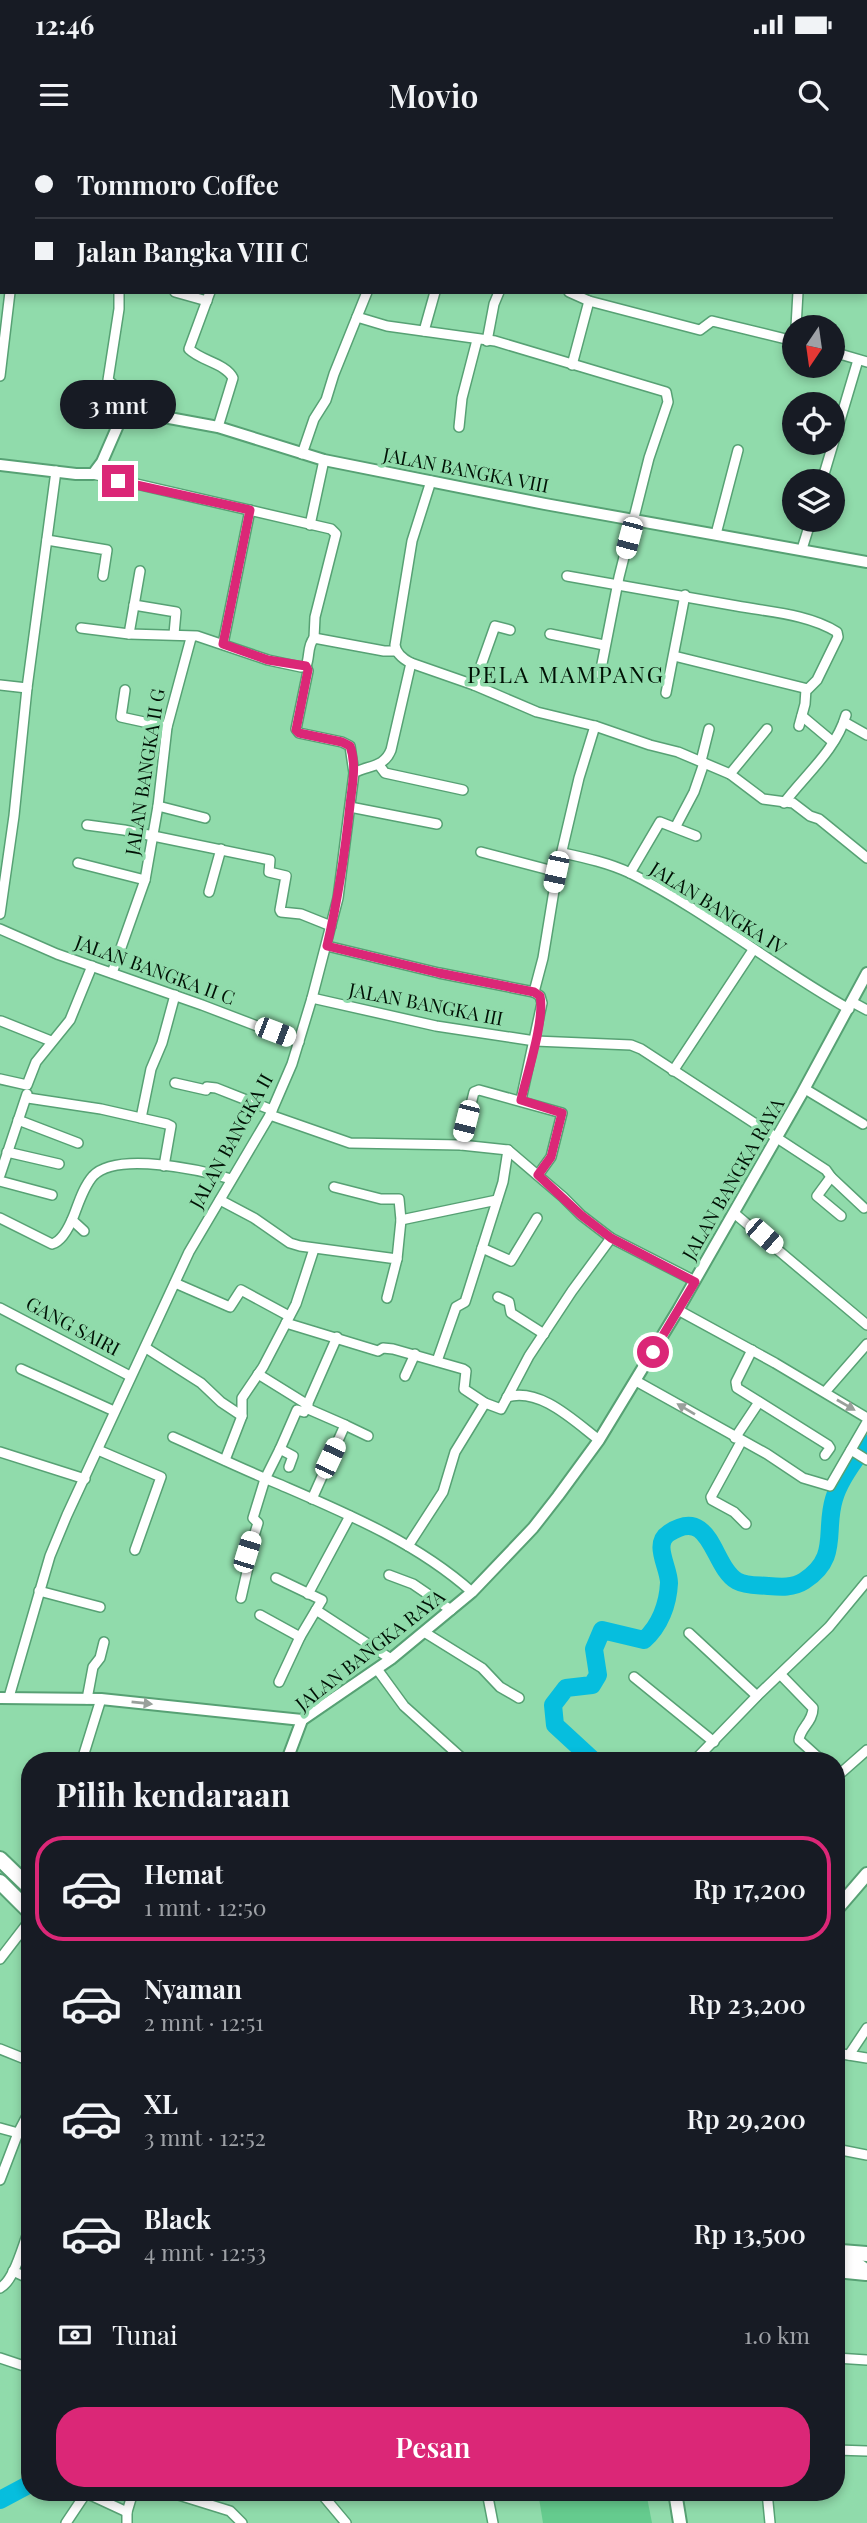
<!DOCTYPE html>
<html lang="id">
<head>
<meta charset="utf-8">
<style>
	body { margin:0; font-family:"Playfair Display",serif; background:#242831; color:#f1f3f6; height:100vh; display:flex; flex-direction:column; font-size:26px; white-space:nowrap }
	* { box-sizing:border-box; margin:0 }
	p { font-size:23px; color:#9ea1a6 }
	.icon { flex:none; width:38px; height:38px; fill:none; stroke:currentColor; stroke-width:2; stroke-linecap:round; stroke-linejoin:round }
	.map { position:relative; flex:1; overflow:hidden }
	.drawer { position:absolute; left:21px; top:1612px; width:824px; height:749px; display:flex; flex-direction:column; background:#171b24; border-radius:28px; box-shadow:0 4px 10px #0003 }
	.drawer>* { flex:none }
	.banner { position:absolute; left:0px; top:0px; width:868px; height:154px; box-shadow:0 4px 10px #0003; display:grid; align-content:center; height:154px; padding:0 35px; background:#171b24 }
	.needle { width:46px; rotate:193deg }
	.tools { position:absolute; left:782px; top:175px; display:grid; gap:14px }
	.tools a { display:grid; place-items:center; width:63px; height:63px; border-radius:50%; background:#171b24; box-shadow:0 4px 10px #0003; font-size:35px }
	.end { position:absolute; width:32px; height:32px; margin:-16px; border:9px solid #db2777; background:#fff; box-shadow:0 0 0 4px #fff }
	.from { border-radius:50% }
	.bubble { position:absolute; height:49px; border-radius:24px; background:#171b24; box-shadow:0 4px 10px #0003; font-size:23px; font-weight:600; line-height:49px; text-align:center }
	.car { position:absolute; width:21px; height:42px; margin:-21px -10px; border-radius:9px; box-shadow:0 0 5px 2px #0007; background:linear-gradient(#fff 24%,#345 0 40%,#fff 0 76%,#345 0 86%,#fff 0) }
	.banner b { display:flex; align-items:center; gap:24px; height:66px; font-size:26px }
	.banner b+b { border-top:2px solid #363941 }
	.banner i { width:18px; height:18px; background:#f1f3f6 }
	ul { padding:0; list-style:none }
	li { display:flex; align-items:center; gap:21px; height:105px; margin:0 14px 10px; padding:0 21px; border:4px solid transparent; border-radius:28px }
	li div { flex:1 }
	li b { display:block; font-size:26px }
	li em { font-style:normal; font-weight:600 }
	li.active { border-color:#db2777 }
	li>.icon { width:63px; height:63px; stroke-width:1.5 }
	h2 { padding:0 35px; font-size:32px; line-height:84px }
	.pay { display:flex; align-items:center; gap:18px; height:77px; padding:0 35px; font-size:26px }
	.pay p { margin-inline-start:auto }
	.button { display:flex; gap:14px; margin-top:auto; padding:14px 35px }
	.button a { flex:1; height:80px; border-radius:28px; background:#db2777; color:#fff; font-size:28px; font-weight:600; line-height:80px; text-align:center }
	.status { display:flex; justify-content:space-between; align-items:center; height:49px; padding:0 35px; background:#171b24; direction:ltr }
	.status svg { height:19px; fill:currentColor }
	header { display:flex; justify-content:space-between; align-items:center; height:91px; padding:0 35px; background:#171b24; font-size:32px; font-weight:600 }
	.map>svg:first-child { display:block }
	.green { fill:#65cb8e }
	.lines { fill:none; stroke-linecap:round; stroke-linejoin:round }
	.river { stroke:#06bede; stroke-width:18 }
	.minor-casing { stroke:#57a174; stroke-width:12 }
	.tertiary-casing { stroke:#57a174; stroke-width:14 }
	.secondary-casing { stroke:#57a174; stroke-width:16 }
	.primary-casing { stroke:#57a174; stroke-width:18 }
	.minor { stroke:#fff; stroke-width:9 }
	.tertiary { stroke:#fff; stroke-width:10 }
	.secondary { stroke:#fff; stroke-width:12 }
	.primary { stroke:#fff; stroke-width:14 }
	.oneway { fill:#99a09b }
	.route { stroke:#db2777; stroke-width:9 }
	.labels { text-anchor:middle; stroke-width:7; stroke-linejoin:round; paint-order:stroke }
	.street-label { font-size:19px; fill:#001105; stroke:#90dbab }
	.quarter-label { font-size:23px; letter-spacing:2px; fill:#001105; stroke:#90dbab }
</style>
</head>
<body>
<div class="status"><b>12:46</b><svg viewBox="0 0 49 12"><path d="M0 12V9h3v3zM5 12V6h3v6zM10 12V3h3v9zM15 12V0h3v12zM26 1h20v11H26zM47 4h2v5h-2z"/></svg></div>
<header><svg class="icon" aria-label="menu" viewBox="0 0 24 24"><path d="M4 6h16M4 12h16M4 18h16"/></svg>Movio<svg class="icon" aria-label="search" viewBox="0 0 24 24"><circle cx="10" cy="10" r="6"/><path d="M15 15l6 6"/></svg></header>
<div class="map">
<svg width="867" height="2383" viewBox="0 0 867 2383">
	<rect width="100%" height="100%" fill="#90dbab"/>
	<!-- green -->
	<polygon class="green" points="538,2352 646,2352 652,2383 543,2383"/>
	<g class="lines">
		<!-- river -->
		<g class="river">
			<path d="M593 1620 555 1585 553 1565 566 1548 592 1545 598 1535 594 1509 602 1490 644 1500C660 1486 668 1464 669 1443 669 1427 652 1404 669 1393 712 1365 712 1427 737 1441 746 1446 758 1445 768 1446 781 1447 793 1448 804 1441 840 1418 824 1391 834 1359 839 1341 855 1319 867 1304"/>
			<polyline points="0,2360 30,2344"/>
		</g>
		<defs>
			<g id="minor">
				<polyline points="245,0 249,2"/>
				<polyline points="854,0 864,2"/>
				<polyline points="26,2 26,0"/>
				<polyline points="117,2 117,0"/>
				<polyline points="296,2 297,0"/>
				<polyline points="440,2 440,0"/>
				<polyline points="544,2 544,0"/>
				<polyline points="606,2 606,0"/>
				<polyline points="678,2 678,0"/>
				<polyline points="798,2 799,0"/>
				<polyline points="0,43 2,43"/>
				<polyline points="866,117 867,117"/>
				<polyline points="119,152 119,169 108,240 122,253 119,283"/>
				<polyline points="175,152 207,161"/>
				<path d="M210 152 189 209C201 221 225 223 233 238L218 287"/>
				<polyline points="569,152 589,161 700,190 712,181 794,201"/>
				<polyline points="357,177 387,186 495,201 666,252 668,262 649,318 619,437 600,534"/>
				<polyline points="796,187 798,152"/>
				<polyline points="424,191 435,152"/>
				<polyline points="487,201 494,164 499,152"/>
				<polyline points="833,212 867,222"/>
				<polyline points="572,225 589,161"/>
				<polyline points="0,236 10,152"/>
				<polyline points="459,287 462,258 477,200"/>
				<polyline points="302,314 314,279 326,260 334,234 367,152"/>
				<polyline points="93,334 331,389 336,394 315,477 314,498"/>
				<polyline points="822,341 858,220"/>
				<polyline points="310,385 324,320"/>
				<polyline points="716,394 738,310"/>
				<polyline points="47,400 107,410 103,436"/>
				<polyline points="802,409 811,380"/>
				<path d="M567 436C624 446 681 456 737 466 769 472 808 474 837 492L838 497 817 540 808 549 674 516"/>
				<polyline points="134,465 176,472 174,494"/>
				<path d="M81 488 129 494 197 496 268 520 301 527 306 526C310 517 307 506 314 498L384 511H396"/>
				<polyline points="129,494 140,431"/>
				<polyline points="550,494 604,505"/>
				<polyline points="223,504 250,370"/>
				<polyline points="411,523 474,545 537,572 595,586 650,605 678,612 730,634 763,659 793,663 810,676 819,679 867,718"/>
				<polyline points="306,526 308,531 296,589 299,593 342,602 350,606 354,633"/>
				<polyline points="0,545 27,548"/>
				<polyline points="474,545 495,486 510,490"/>
				<polyline points="125,550 121,577 167,587"/>
				<polyline points="666,553 685,455"/>
				<polyline points="802,576 833,602"/>
				<polyline points="844,582 867,595"/>
				<polyline points="799,586 805,564 806,549"/>
				<polyline points="701,621 709,589"/>
				<polyline points="379,625 385,633 463,650"/>
				<polyline points="730,634 767,589"/>
				<path d="M784 663C805 635 836 610 846 575"/>
				<polyline points="158,666 205,678"/>
				<polyline points="350,667 437,684"/>
				<polyline points="87,685 124,690 270,720 269,732 286,736 280,770 281,772 301,774 331,786"/>
				<polyline points="676,686 694,652 704,623"/>
				<polyline points="481,712 557,732"/>
				<path d="M563 713C586 718 609 723 630 733 706 771 774 827 849 869"/>
				<polyline points="78,723 145,740"/>
				<polyline points="630,733 660,682 696,696"/>
				<polyline points="209,752 221,709"/>
				<polyline points="0,774 14,676 27,548 56,331"/>
				<polyline points="0,789 57,814 202,865 299,902"/>
				<polyline points="327,806 439,833 534,852"/>
				<polyline points="112,833 145,740 158,666 167,587 191,498"/>
				<polyline points="534,852 543,818 557,732 579,638 595,586"/>
				<polyline points="312,858 436,886 535,901 631,905 641,909 826,1030 831,1037 817,1056 841,1076"/>
				<polyline points="852,862 867,870"/>
				<polyline points="1,881 51,901"/>
				<polyline points="673,931 753,810"/>
				<polyline points="0,939 27,945 36,922 70,880 92,826"/>
				<polyline points="175,943 206,950 207,947 216,948 272,970"/>
				<polyline points="805,949 863,984"/>
				<polyline points="28,958 101,969 167,984 171,986 164,1026"/>
				<polyline points="521,960 542,863 540,856 534,852"/>
				<polyline points="270,975 350,1003 461,1005 508,1010 563,1057 581,1075 611,1098 695,1141"/>
				<polyline points="141,978 151,929 162,903 175,855"/>
				<polyline points="18,980 78,1003"/>
				<polyline points="461,1005 474,952 479,950 562,973 551,1017 538,1035"/>
				<polyline points="7,1012 59,1024"/>
				<polyline points="0,1035 27,954"/>
				<polyline points="831,1037 864,1068"/>
				<polyline points="0,1041 52,1055"/>
				<polyline points="334,1047 381,1059 399,1059 401,1080 397,1119"/>
				<polyline points="220,1060 254,1078 290,1103 300,1106 397,1119 387,1158"/>
				<polyline points="734,1073 867,1185"/>
				<path d="M0 1078 52 1104C63 1101 70 1085 74 1075 79 1062 84 1046 93 1036 117 1011 201 1030 231 1039"/>
				<polyline points="72,1080 84,1091"/>
				<polyline points="401,1080 497,1060"/>
				<polyline points="482,1108 511,1121 537,1078"/>
				<polyline points="175,1143 230,1167 241,1150 289,1176"/>
				<polyline points="498,1157 509,1162 511,1173 544,1194"/>
				<polyline points="0,1168 130,1236"/>
				<polyline points="678,1170 775,1223 867,1278"/>
				<polyline points="286,1183 378,1211 383,1208 393,1209 463,1229 466,1231 464,1249 485,1263 501,1269 529,1216 572,1151 611,1098"/>
				<polyline points="146,1208 201,1243 221,1262 242,1276"/>
				<polyline points="752,1210 736,1242 737,1248 828,1305 830,1308 825,1315"/>
				<polyline points="437,1221 456,1167 465,1162 503,1042 508,1010"/>
				<polyline points="21,1229 114,1271"/>
				<polyline points="258,1234 308,1265"/>
				<polyline points="405,1236 415,1214"/>
				<polyline points="636,1241 767,1314 803,1338 830,1346 867,1282"/>
				<polyline points="825,1252 867,1204"/>
				<path d="M507 1257C540 1247 574 1281 599 1300"/>
				<polyline points="306,1268 345,1285"/>
				<path d="M173 1297C209 1313 244 1330 281 1345 348 1374 417 1403 472 1452"/>
				<polyline points="735,1298 759,1262"/>
				<polyline points="741,1302 711,1357 712,1360 734,1372 746,1384"/>
				<polyline points="98,1310 161,1337 135,1410"/>
				<polyline points="851,1310 867,1320"/>
				<polyline points="0,1312 85,1339"/>
				<polyline points="225,1320 242,1276 242,1258 263,1227 296,1164 314,1109"/>
				<polyline points="289,1327 293,1316 280,1309 297,1270 304,1272 337,1197"/>
				<polyline points="312,1359 345,1285 368,1296"/>
				<polyline points="408,1406 443,1352 455,1312 485,1263"/>
				<polyline points="389,1435 413,1444 451,1470"/>
				<polyline points="276,1438 322,1460 316,1470"/>
				<polyline points="39,1451 100,1467"/>
				<polyline points="308,1454 350,1376"/>
				<polyline points="241,1458 249,1423 246,1422 258,1383 253,1378 265,1339 280,1309"/>
				<polyline points="260,1475 300,1497 316,1470 391,1519"/>
				<polyline points="424,1492 482,1528 500,1547 519,1558"/>
				<polyline points="689,1493 757,1556"/>
				<polyline points="377,1529 404,1566 464,1620"/>
				<path d="M781 1535 813 1568C813 1582 800 1588 799 1600L821 1620"/>
				<polyline points="634,1537 714,1602"/>
				<polyline points="279,1542 300,1497"/>
				<path d="M9 1557 50 1416 67 1375 189 1112 270 975 292 924 312 858 338 758 354 633C368 625 384 628 391 610L411 523C403 519 396 514 395 505L412 401 431 341"/>
				<polyline points="87,1559 93,1527 100,1518 104,1502"/>
				<polyline points="82,1620 101,1559"/>
				<polyline points="695,1620 757,1556 829,1487 867,1441"/>
				<polyline points="836,1633 842,1632 867,1610"/>
				<polyline points="0,1819 30,1780"/>
				<polyline points="0,1909 30,1921"/>
				<polyline points="836,1913 867,1918"/>
				<polyline points="849,1915 867,1888"/>
				<polyline points="0,1988 18,1993"/>
				<polyline points="836,2009 867,2015"/>
				<polyline points="0,2040 18,1993 30,1970"/>
				<polyline points="13,2131 30,2139"/>
				<path d="M0 2148C15 2140 23 2103 30 2088"/>
				<polyline points="0,2218 30,2228"/>
				<polyline points="836,2218 867,2220"/>
				<polyline points="836,2310 867,2311"/>
				<polyline points="169,2352 230,2371 242,2383"/>
				<polyline points="320,2352 346,2383"/>
				<polyline points="487,2352 493,2383"/>
				<polyline points="767,2352 770,2383"/>
				<polyline points="66,2383 86,2353 127,2372"/>
				<polyline points="127,2383 127,2372 133,2352"/>
			</g>
			<g id="tertiary">
				<polyline points="0,325 76,334 93,334 102,322 119,283 132,276 153,275 218,287 324,320 545,364 867,422"/>
				<polyline points="0,1558 101,1559 302,1580"/>
				<polyline points="287,1620 302,1580 391,1519 472,1452 533,1388 558,1356 599,1300 678,1170 801,955 867,833"/>
			</g>
			<g id="secondary">
				<polyline points="836,1770 867,1734"/>
				<polyline points="675,2352 680,2383"/>
			</g>
			<g id="primary">
				<polyline points="0,1719 30,1748"/>
				<polyline points="0,1742 30,1772"/>
				<polyline points="839,2112 867,2132"/>
				<polyline points="841,2112 867,2114"/>
				<polyline points="836,2130 866,2133"/>
			</g>
		</defs>
		<!-- minor casing -->
		<use href="#minor" class="minor-casing"/>
		<!-- tertiary casing -->
		<use href="#tertiary" class="tertiary-casing"/>
		<!-- secondary casing -->
		<use href="#secondary" class="secondary-casing"/>
		<!-- primary casing -->
		<use href="#primary" class="primary-casing"/>
		<!-- minor -->
		<use href="#minor" class="minor"/>
		<!-- tertiary -->
		<use href="#tertiary" class="tertiary"/>
		<!-- secondary -->
		<use href="#secondary" class="secondary"/>
		<!-- primary -->
		<use href="#primary" class="primary"/>
	</g>
	<!-- one-way arrows -->
	<defs><path id="oneway-solid" d="M-6-.8H1V-3.2L6.5 0L1 3.2V.8H-6Z" transform="scale(1.75)"/></defs>
	<g class="oneway">
		<use href="#oneway-solid" transform="translate(846 1265) rotate(30)"/>
		<use href="#oneway-solid" transform="translate(686 1269) rotate(-149)"/>
		<use href="#oneway-solid" transform="translate(142 1563) rotate(6)"/>
	</g>
	<g class="lines">
		<!-- route -->
		<path class="route" d="M118 341 250 370 223 504 268 520 306 526 308 530 296 590 299 593 342 602 350 606C357 624 352 646 350 665 345 713 338 759 327 806L439 833 534 852 540 856C545 880 527 934 521 960L562 973 551 1017 538 1035 581 1075 611 1098 695 1142 653 1212"/>
	</g>
	<g class="labels">
		<!-- street labels -->
		<g class="street-label">
			<text transform="translate(466 330) rotate(11)" y="7">JALAN BANGKA VIII</text>
			<text transform="translate(145 632) rotate(-81)" y="7">JALAN BANGKA II G</text>
			<text transform="translate(718 768) rotate(32)" y="7">JALAN BANGKA IV</text>
			<text transform="translate(155 830) rotate(20)" y="7">JALAN BANGKA II C</text>
			<text transform="translate(426 864) rotate(11)" y="7">JALAN BANGKA III</text>
			<text transform="translate(231 1001) rotate(-61)" y="7">JALAN BANGKA II</text>
			<text transform="translate(733 1039) rotate(-60)" y="7">JALAN BANGKA RAYA</text>
			<text transform="translate(73 1186) rotate(28)" y="7">GANG SAIRI</text>
			<text transform="translate(370 1510) rotate(-38)" y="7">JALAN BANGKA RAYA</text>
		</g>
		<!-- quarter labels -->
		<g class="quarter-label">
			<text x="566" y="543">PELA MAMPANG</text>
		</g>
	</g>
</svg>
<div class="tools">
<a><svg class="needle" viewBox="-14 -14 28 28"><path d="M0-13l5 13h-10z" fill="#e53935"/><path d="M0 13l5-13h-10z" fill="#9ea1a6"/></svg></a>
<a><svg class="icon" aria-label="locate" viewBox="0 0 24 24"><circle cx="12" cy="12" r="6"/><path d="M12 2v4M12 18v4M2 12h4M18 12h4"/></svg></a>
<a><svg class="icon" aria-label="layers" viewBox="0 0 24 24"><path d="M12 4l9 5-9 5-9-5zM3 14l9 5 9-5"/></svg></a>
</div>
<i class="end from" style="left:653px;top:1212px"></i>
<i class="end" style="left:118px;top:341px"></i>
<div class="bubble" style="left:60px;top:240px;width:116px">3 mnt</div>
<i class="car" style="left:629px;top:398px;rotate:195deg"></i>
<i class="car" style="left:556px;top:732px;rotate:192deg"></i>
<i class="car" style="left:275px;top:892px;rotate:111deg"></i>
<i class="car" style="left:466px;top:981px;rotate:194deg"></i>
<i class="car" style="left:764px;top:1096px;rotate:131deg"></i>
<i class="car" style="left:330px;top:1318px;rotate:25deg"></i>
<i class="car" style="left:247px;top:1412px;rotate:17deg"></i>
<div class="banner">
<b><i class="from"></i>Tommoro Coffee</b>
<b><i></i>Jalan Bangka VIII C</b>
</div>
<section class="drawer">
<h2>Pilih kendaraan</h2>
<ul>
<li class="active"><svg class="icon" aria-label="car" viewBox="0 0 24 24"><path d="M5 17H2v-5l4-1 3-4h7l3 4 3 1v5h-3M9 17h6M6 11h13"/><circle cx="7" cy="17" r="2"/><circle cx="17" cy="17" r="2"/></svg><div><b>Hemat</b><p>1 mnt · 12:50</p></div><em>Rp 17,200</em></li>
<li><svg class="icon" aria-label="car" viewBox="0 0 24 24"><path d="M5 17H2v-5l4-1 3-4h7l3 4 3 1v5h-3M9 17h6M6 11h13"/><circle cx="7" cy="17" r="2"/><circle cx="17" cy="17" r="2"/></svg><div><b>Nyaman</b><p>2 mnt · 12:51</p></div><em>Rp 23,200</em></li>
<li><svg class="icon" aria-label="car" viewBox="0 0 24 24"><path d="M5 17H2v-5l4-1 3-4h7l3 4 3 1v5h-3M9 17h6M6 11h13"/><circle cx="7" cy="17" r="2"/><circle cx="17" cy="17" r="2"/></svg><div><b>XL</b><p>3 mnt · 12:52</p></div><em>Rp 29,200</em></li>
<li><svg class="icon" aria-label="car" viewBox="0 0 24 24"><path d="M5 17H2v-5l4-1 3-4h7l3 4 3 1v5h-3M9 17h6M6 11h13"/><circle cx="7" cy="17" r="2"/><circle cx="17" cy="17" r="2"/></svg><div><b>Black</b><p>4 mnt · 12:53</p></div><em>Rp 13,500</em></li>
</ul>
<div class="pay"><svg class="icon" aria-label="cash" viewBox="0 0 24 24"><path d="M3 7h18v10H3z"/><circle cx="12" cy="12" r="2"/></svg>Tunai<p>1.0 km</p></div>
<div class="button"><a>Pesan</a></div>
</section>
</div>
</body>
</html>
